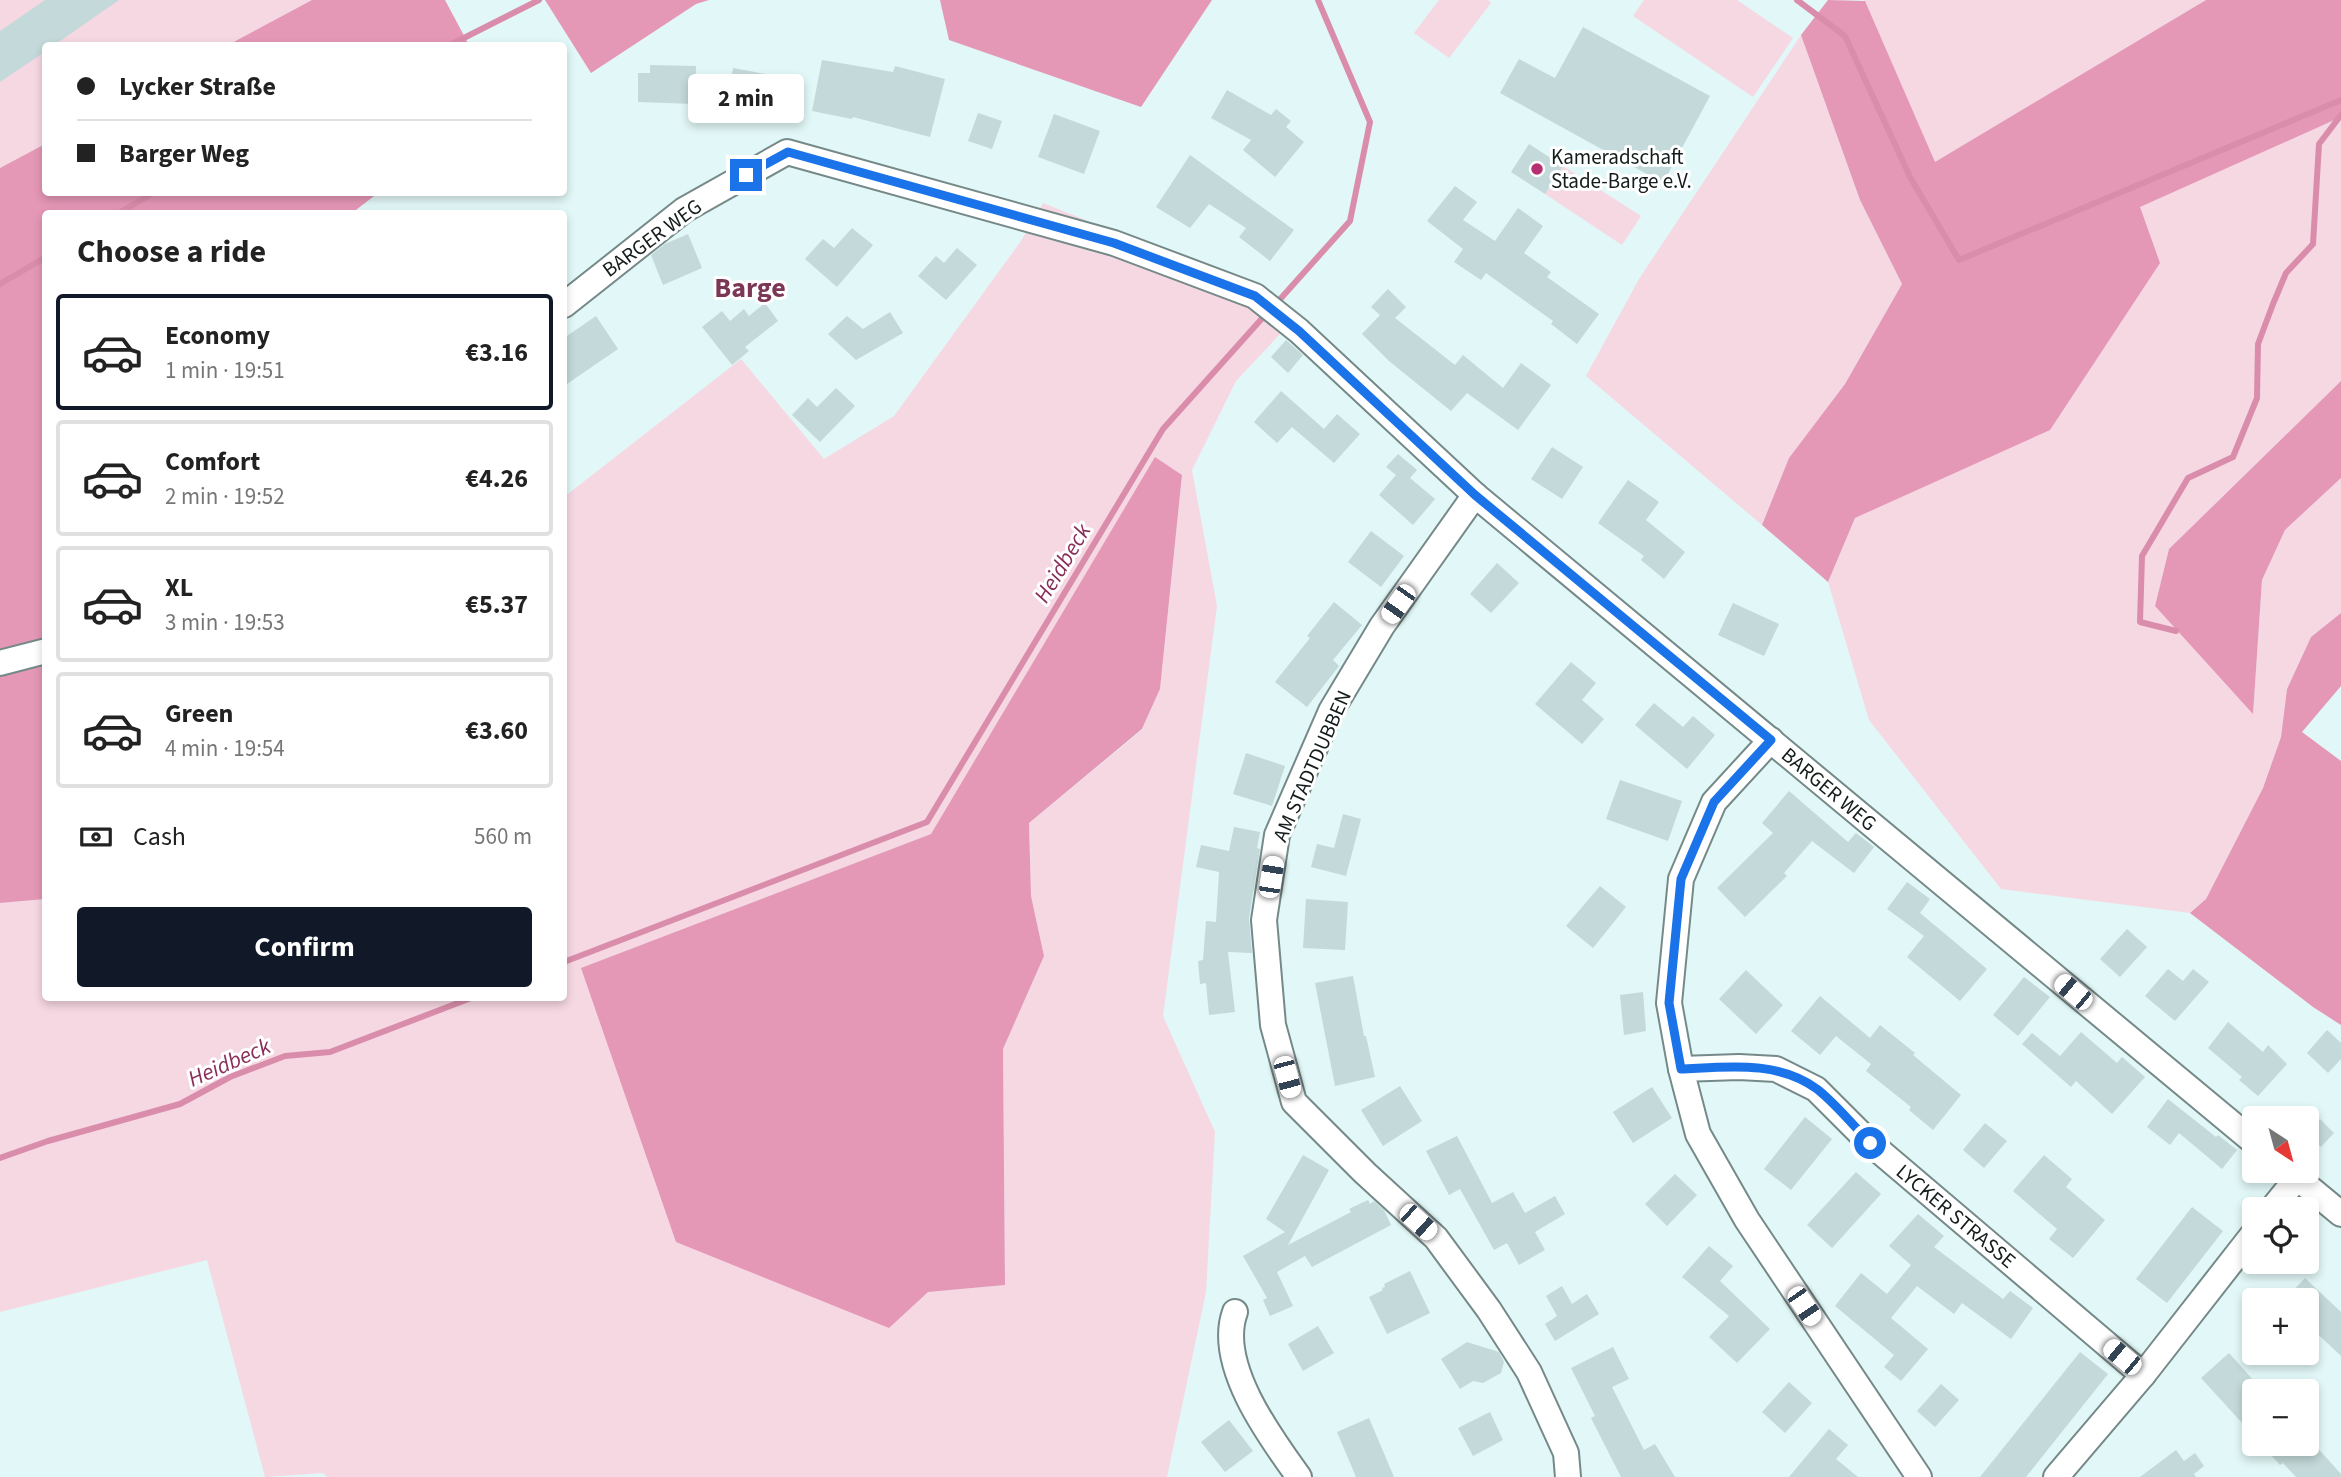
<!DOCTYPE html>
<html lang="en">
<head>
<meta charset="utf-8">
<style>
	body { margin:0; font-family:"Source Sans 3",sans-serif; background:#f6f6f6; color:#222; height:100vh; display:flex; flex-direction:column; font-size:26px; white-space:nowrap }
	* { box-sizing:border-box; margin:0 }
	p { font-size:23px; color:#767676 }
	.icon { flex:none; width:38px; height:38px; fill:none; stroke:currentColor; stroke-width:2; stroke-linecap:round; stroke-linejoin:round }
	.map { position:relative; flex:1; overflow:hidden }
	.drawer { position:absolute; left:42px; top:210px; width:525px; height:791px; display:flex; flex-direction:column; background:#fff; border-radius:7px; box-shadow:0 4px 10px #0003 }
	.drawer>* { flex:none }
	.top-card { position:absolute; left:42px; top:42px; width:525px; height:154px; border-radius:7px; box-shadow:0 4px 10px #0003; display:grid; align-content:center; height:154px; padding:0 35px; background:#fff }
	.needle { width:46px; rotate:144deg }
	.tools { position:absolute; left:2242px; top:1106px; display:grid; gap:14px }
	.tools a { display:grid; place-items:center; width:77px; height:77px; border-radius:7px; background:#fff; box-shadow:0 4px 10px #0003; font-size:35px }
	.end { position:absolute; width:32px; height:32px; margin:-16px; border:9px solid #1a73e8; background:#fff; box-shadow:0 0 0 4px #fff }
	.from { border-radius:50% }
	.bubble { position:absolute; height:49px; border-radius:7px; background:#fff; box-shadow:0 4px 10px #0003; font-size:23px; font-weight:700; line-height:49px; text-align:center }
	.car { position:absolute; width:21px; height:42px; margin:-21px -10px; border-radius:9px; box-shadow:0 0 5px 2px #0007; background:linear-gradient(#fff 24%,#345 0 40%,#fff 0 76%,#345 0 86%,#fff 0) }
	.top-card b { display:flex; align-items:center; gap:24px; height:66px; font-size:26px }
	.top-card b+b { border-top:2px solid #e0e0e0 }
	.top-card i { width:18px; height:18px; background:#222 }
	ul { padding:0; list-style:none }
	li { display:flex; align-items:center; gap:21px; height:116px; margin:0 14px 10px; padding:0 21px; border:4px solid #e0e0e0; border-radius:7px }
	li div { flex:1 }
	li b { display:block; font-size:26px }
	li em { font-style:normal; font-weight:700 }
	li.on { border-color:#111827 }
	li>.icon { width:63px; height:63px; stroke-width:1.5 }
	h2 { padding:0 35px; font-size:32px; line-height:84px }
	.pay { display:flex; align-items:center; gap:18px; height:77px; padding:0 35px; font-size:26px }
	.pay p { margin-inline-start:auto }
	.primary-button { display:flex; gap:14px; margin-top:auto; padding:14px 35px }
	.primary-button a { flex:1; height:80px; border-radius:7px; background:#111827; color:#fff; font-size:28px; font-weight:700; line-height:80px; text-align:center }
	.map>svg:first-child { display:block }
	.green { fill:#f6d8e3; fill-rule:evenodd }
	.forest { fill:#e597b6 }
	.lines { fill:none; stroke-linecap:round; stroke-linejoin:round }
	.stream { stroke:#da8dab; stroke-width:6 }
	.building { fill:#c4d9d9 }
	.street-casing { stroke:#758989; stroke-width:28 }
	.street { stroke:#fff; stroke-width:24 }
	.route { stroke:#1a73e8; stroke-width:9 }
	.poi-dot { fill:#b52f72; stroke:#fff; stroke-width:2.5 }
	.labels { text-anchor:middle; stroke-width:6; stroke-linejoin:round; paint-order:stroke }
	.poi-label { font-size:21px; fill:#141c1c; stroke:#fff; text-anchor:start }
	.street-label { font-size:21px; fill:#141c1c; stroke:#fff }
	.water-label { font-size:23px; font-style:italic; fill:#882e58; stroke:#fff }
	.district-label { font-size:28px; font-weight:bold; fill:#7b3755; stroke:#fff }
</style>
</head>
<body>
<div class="map">
<svg width="2341" height="1477" viewBox="0 0 2341 1477">
	<rect width="100%" height="100%" fill="#e2f7f7"/>
	<!-- green -->
	<g class="green">
		<polygon points="0,0 312,0 228,45 46,46 45,144 0,168"/>
		<polygon points="1439,0 1488,0 1491,3 1449,58 1414,33"/>
		<polygon points="1644,0 1737,0 1793,38 1753,97 1633,16"/>
		<polygon points="1864,0 2206,0 1934,163"/>
		<polygon points="1801,35 1860,200 1902,284 1845,384 1789,458 1762,525 1586,376 1639,279"/>
		<polygon points="2341,117 2341,381 2169,549 2155,605 2253,713 2262,580 2285,530 2341,478 2341,613 2311,637 2287,689 2281,737 2263,788 2206,899 2190,913 2001,889 1869,720 1828,582 1855,518 2050,429 2139,207"/>
		<polygon points="1563,166 1641,216 1622,245 1545,194"/>
		<path d="M1043 203 1271 294 1297 316 1236 381 1192 470 1217 606 1163 1016 1215 1132 1206 1292 1167 1477H327L323 1473 265 1477 207 1260 0 1312V903L45 899 46 998H564V497L741 359 824 459 894 416 1021 241ZM1155 458 1182 475 1160 689 1142 730 1029 823 1031 896 1044 956 1003 1049 1005 1285 928 1292 582 968 931 834Z"/>
	</g>
	<!-- forest -->
	<g class="forest">
		<polygon points="312,0 445,0 469,45 228,45"/>
		<polygon points="545,0 709,0 696,4 591,73"/>
		<polygon points="940,0 1212,0 1141,107 949,40"/>
		<polygon points="1828,0 1865,1 1935,162 2206,0 2341,0 2341,117 2140,207 2160,263 2050,430 1855,518 1828,582 1762,525 1789,458 1845,384 1902,284 1860,200 1801,35"/>
		<polygon points="45,144 46,192 378,193 352,213 46,214 45,899 0,903 0,168"/>
		<polygon points="2341,381 2341,478 2285,530 2262,580 2253,714 2155,606 2169,549"/>
		<polygon points="1155,457 1182,475 1160,689 1142,729 1029,823 1031,896 1044,956 1003,1049 1005,1285 928,1292 889,1328 676,1242 581,968 931,834"/>
		<polygon points="2341,613 2341,686 2302,732 2341,761 2341,1025 2313,1007 2190,913 2206,899 2263,788 2281,737 2287,689 2311,637"/>
	</g>
	<g class="lines">
		<!-- stream -->
		<g class="stream">
			<polyline points="1797,0 1845,36 1910,177 1959,260 2341,100"/>
			<polyline points="448,46 539,0"/>
			<polyline points="117,214 155,192"/>
			<polyline points="0,284 46,257"/>
			<polyline points="1274,306 1350,221 1370,122 1318,0"/>
			<polyline points="2176,631 2140,622 2142,556 2188,478 2233,457 2257,398 2258,344 2273,304 2286,273 2313,244 2319,144 2341,115"/>
			<polyline points="564,962 927,822 1163,429 1266,314"/>
			<polyline points="0,1158 48,1141 180,1104 230,1077 285,1056 330,1052 471,998"/>
		</g>
	</g>
	<!-- building -->
	<g class="building">
		<polygon points="45,0 119,0 53,46 46,46 46,51 0,82 0,31"/>
		<polygon points="1583,27 1710,96 1663,183 1500,93 1519,59 1555,78"/>
		<polygon points="822,60 893,72 895,66 945,79 930,137 853,117 852,119 812,111"/>
		<polygon points="650,65 696,66 695,104 638,102 638,73 650,73"/>
		<polygon points="733,68 766,74 761,103 728,98"/>
		<polygon points="1227,90 1271,115 1276,109 1291,121 1286,127 1304,142 1275,177 1243,150 1251,140 1211,118"/>
		<polygon points="978,113 1002,121 992,149 968,141"/>
		<polygon points="1054,114 1100,131 1084,174 1038,157"/>
		<polygon points="1529,144 1563,166 1545,194 1511,172"/>
		<polygon points="1190,155 1294,230 1270,261 1239,237 1246,228 1209,204 1190,228 1156,207"/>
		<polygon points="1455,186 1477,202 1463,220 1495,241 1518,208 1543,226 1524,253 1551,272 1547,277 1599,314 1577,344 1551,324 1553,321 1486,273 1481,280 1454,262 1463,249 1427,221"/>
		<polygon points="852,228 873,245 837,287 805,259 823,239 834,248"/>
		<polygon points="688,234 702,268 663,285 651,255 665,244"/>
		<polygon points="957,248 977,265 946,300 918,276 936,256 944,263"/>
		<polygon points="1388,289 1406,307 1395,318 1455,365 1463,355 1503,388 1521,363 1551,385 1518,430 1467,393 1451,411 1389,361 1362,334 1380,315 1371,307"/>
		<polygon points="765,303 778,321 745,347 749,351 732,365 702,327 722,311 730,321 744,309 749,316"/>
		<polygon points="890,312 903,333 856,360 828,334 847,316 863,329"/>
		<polygon points="596,316 618,349 564,386 564,338"/>
		<polygon points="1286,340 1303,355 1288,373 1271,357"/>
		<polygon points="836,388 855,406 820,442 792,415 808,398 817,407"/>
		<polygon points="1281,391 1324,429 1337,414 1360,434 1334,463 1292,427 1277,443 1254,422"/>
		<polygon points="1552,447 1583,467 1562,499 1531,479"/>
		<polygon points="1398,454 1417,470 1410,478 1435,499 1413,525 1379,495 1396,475 1386,467"/>
		<polygon points="1628,480 1659,502 1646,520 1685,552 1664,579 1641,560 1644,556 1598,523"/>
		<polygon points="1371,531 1404,556 1381,587 1348,562"/>
		<polygon points="1497,563 1519,583 1491,613 1470,594"/>
		<polygon points="1334,602 1362,625 1333,660 1339,666 1307,707 1275,682 1310,638 1307,636"/>
		<polygon points="1733,603 1779,624 1764,656 1718,635"/>
		<polygon points="1571,662 1596,683 1582,700 1604,719 1582,744 1535,704"/>
		<polygon points="1654,703 1683,727 1693,716 1715,735 1687,769 1635,725"/>
		<polygon points="1246,753 1285,766 1272,806 1233,794"/>
		<polygon points="1620,780 1682,801 1668,841 1606,819"/>
		<polygon points="1789,791 1848,842 1856,833 1874,847 1854,873 1812,841 1784,873 1787,876 1745,917 1717,888 1773,833 1762,823"/>
		<polygon points="1343,814 1361,819 1346,876 1311,867 1317,844 1334,848"/>
		<polygon points="1234,827 1260,832 1257,848 1260,849 1249,918 1252,953 1228,952 1235,1012 1209,1015 1206,983 1200,984 1198,961 1203,960 1206,921 1216,922 1219,872 1196,867 1201,845 1229,851"/>
		<polygon points="1907,882 1930,899 1920,913 1987,969 1960,1001 1907,957 1924,936 1887,909"/>
		<polygon points="1600,886 1626,907 1593,948 1566,926"/>
		<polygon points="1306,899 1348,902 1345,950 1303,948"/>
		<polygon points="2127,929 2147,947 2120,977 2100,959"/>
		<polygon points="2168,969 2183,981 2193,969 2209,982 2175,1021 2145,996"/>
		<polygon points="1746,970 1783,1005 1756,1034 1719,999"/>
		<polygon points="1353,976 1364,1036 1366,1036 1375,1077 1335,1086 1315,983"/>
		<polygon points="2024,977 2050,997 2018,1036 1993,1015"/>
		<polygon points="1643,992 1646,1031 1624,1035 1620,995"/>
		<polygon points="1820,996 1870,1038 1880,1025 1915,1053 1913,1055 1961,1095 1933,1130 1909,1110 1911,1107 1866,1071 1871,1064 1836,1036 1820,1055 1791,1031"/>
		<polygon points="2228,1022 2263,1052 2268,1045 2287,1064 2258,1096 2239,1080 2242,1077 2208,1048"/>
		<polygon points="2327,1030 2341,1043 2341,1059 2328,1073 2307,1053"/>
		<polygon points="2081,1032 2117,1063 2122,1057 2145,1077 2112,1114 2076,1081 2071,1087 2022,1044 2032,1033 2060,1056"/>
		<polygon points="1400,1086 1422,1121 1383,1146 1361,1110"/>
		<polygon points="1652,1087 1672,1118 1633,1143 1613,1112"/>
		<polygon points="2168,1099 2216,1137 2218,1135 2237,1150 2222,1169 2179,1133 2170,1145 2147,1127"/>
		<polygon points="1805,1117 1832,1139 1791,1190 1764,1169"/>
		<polygon points="2320,1119 2334,1133 2321,1147 2306,1133"/>
		<polygon points="1985,1123 2007,1141 1984,1168 1963,1150"/>
		<polygon points="1457,1136 1492,1203 1513,1192 1525,1213 1555,1196 1565,1214 1535,1232 1545,1250 1519,1265 1507,1243 1494,1250 1460,1189 1449,1195 1426,1151"/>
		<polygon points="1303,1155 1329,1170 1288,1245 1351,1212 1349,1209 1368,1200 1370,1204 1374,1201 1384,1210 1391,1225 1312,1267 1305,1256 1277,1272 1293,1306 1270,1316 1263,1300 1267,1298 1243,1256 1285,1232 1266,1219"/>
		<polygon points="2044,1155 2072,1179 2066,1187 2105,1220 2073,1258 2049,1239 2057,1229 2013,1191"/>
		<polygon points="1856,1172 1881,1194 1832,1248 1807,1225"/>
		<polygon points="1675,1174 1697,1195 1667,1226 1645,1204"/>
		<polygon points="2192,1207 2223,1231 2167,1303 2136,1279"/>
		<polygon points="1918,1214 1944,1236 1934,1247 2003,1299 2010,1291 2033,1308 2011,1339 1962,1303 1954,1314 1917,1286 1891,1318 1928,1349 1901,1381 1884,1367 1894,1355 1835,1306 1861,1273 1887,1294 1911,1265 1889,1246"/>
		<polygon points="1709,1246 1733,1266 1720,1281 1770,1329 1737,1363 1709,1337 1729,1316 1682,1277"/>
		<polygon points="1410,1271 1430,1313 1387,1334 1369,1297 1383,1290 1382,1288 1385,1287 1384,1284"/>
		<polygon points="2305,1278 2341,1312 2341,1356 2306,1323 2306,1300 2284,1300"/>
		<polygon points="1562,1286 1572,1304 1587,1294 1599,1314 1555,1341 1545,1324 1557,1316 1546,1296"/>
		<polygon points="1318,1326 1334,1353 1303,1371 1288,1344"/>
		<polygon points="1467,1342 1499,1352 1504,1362 1501,1373 1483,1383 1473,1381 1460,1389 1441,1359"/>
		<polygon points="1613,1347 1629,1379 1612,1387 1644,1450 1655,1444 1675,1477 1621,1477 1591,1418 1595,1416 1571,1368"/>
		<polygon points="2080,1352 2108,1374 2026,1477 1980,1477"/>
		<polygon points="2229,1353 2254,1381 2254,1436 2201,1378"/>
		<polygon points="1789,1382 1812,1403 1785,1433 1762,1412"/>
		<polygon points="1941,1384 1959,1400 1935,1427 1917,1411"/>
		<polygon points="1490,1412 1503,1440 1473,1456 1458,1428"/>
		<polygon points="1369,1418 1394,1477 1356,1477 1337,1432"/>
		<polygon points="1229,1420 1253,1451 1225,1472 1201,1442"/>
		<polygon points="1829,1429 1848,1445 1836,1459 1858,1477 1789,1477"/>
		<polygon points="2261,1444 2314,1444 2341,1474 2341,1477 2296,1477 2283,1463 2280,1465"/>
		<polygon points="2176,1450 2184,1461 2195,1453 2204,1466 2194,1474 2196,1477 2140,1477"/>
	</g>
	<g class="lines">
		<defs>
			<g id="street">
				<polyline points="564,305 684,210 787,152 1114,243 1255,296 1299,331 1475,495 2254,1142"/>
				<polyline points="1475,495 1382,626 1331,711 1277,835 1264,920 1273,1025 1294,1102 1365,1173 1436,1238 1489,1310 1529,1372 1566,1453 1568,1477"/>
				<polyline points="0,663 46,651"/>
				<polyline points="1771,740 1714,802 1681,879 1669,1003 1681,1069 1698,1134 1747,1220 1919,1477"/>
				<polyline points="1681,1069 1739,1067 1776,1069 1816,1089 1870,1143 2143,1375"/>
				<polyline points="2289,1171 2341,1214"/>
				<polyline points="2272,1209 2297,1178"/>
				<path d="M1235 1312C1216 1364 1270 1437 1299 1477"/>
				<polyline points="2056,1477 2143,1375 2254,1233"/>
			</g>
		</defs>
		<!-- street casing -->
		<use href="#street" class="street-casing"/>
		<!-- street -->
		<use href="#street" class="street"/>
	</g>
	<g class="lines">
		<!-- route -->
		<path class="route" d="M746 175 788 152 1114 243 1255 296 1299 331 1475 495 1771 740 1714 802 1681 879 1669 1003 1681 1069C1727 1067 1778 1060 1817 1089 1836 1104 1853 1125 1870 1143"/>
	</g>
	<!-- markers -->
	<circle class="poi-dot" cx="1537" cy="169" r="7"/>
	<g class="labels">
		<!-- poi labels -->
		<g class="poi-label">
			<text x="1551" y="164">Kameradschaft<tspan x="1551" dy="24">Stade-Barge e.V.</tspan></text>
		</g>
		<!-- street labels -->
		<g class="street-label">
			<text transform="translate(652 238) rotate(-36)" y="7">BARGER WEG</text>
			<text transform="translate(1312 766) rotate(-66)" y="7">AM STADTDUBBEN</text>
			<text transform="translate(1829 789) rotate(40)" y="7">BARGER WEG</text>
			<text transform="translate(1956 1216) rotate(40)" y="7">LYCKER STRASSE</text>
		</g>
		<!-- water labels -->
		<g class="water-label">
			<text transform="translate(1062 563) rotate(-59)" y="8">Heidbeck</text>
			<text transform="translate(229 1062) rotate(-24)" y="8">Heidbeck</text>
		</g>
		<!-- district labels -->
		<g class="district-label">
			<text x="750" y="297">Barge</text>
		</g>
	</g>
</svg>
<div class="tools">
<a><svg class="needle" viewBox="-14 -14 28 28"><path d="M0-13l5 13h-10z" fill="#e53935"/><path d="M0 13l5-13h-10z" fill="#767676"/></svg></a>
<a><svg class="icon" aria-label="locate" viewBox="0 0 24 24"><circle cx="12" cy="12" r="6"/><path d="M12 2v4M12 18v4M2 12h4M18 12h4"/></svg></a>
<a>+</a>
<a>−</a>
</div>
<i class="end from" style="left:1870px;top:1143px"></i>
<i class="end" style="left:746px;top:175px"></i>
<div class="bubble" style="left:688px;top:74px;width:116px">2 min</div>
<i class="car" style="left:1398px;top:604px;rotate:215deg"></i>
<i class="car" style="left:1271px;top:877px;rotate:9deg"></i>
<i class="car" style="left:2073px;top:992px;rotate:310deg"></i>
<i class="car" style="left:1287px;top:1077px;rotate:165deg"></i>
<i class="car" style="left:1418px;top:1222px;rotate:132deg"></i>
<i class="car" style="left:1804px;top:1306px;rotate:146deg"></i>
<i class="car" style="left:2122px;top:1357px;rotate:310deg"></i>
<div class="top-card">
<b><i class="from"></i>Lycker Straße</b>
<b><i></i>Barger Weg</b>
</div>
<section class="drawer">
<h2>Choose a ride</h2>
<ul>
<li class="on"><svg class="icon" aria-label="car" viewBox="0 0 24 24"><path d="M5 17H2v-5l4-1 3-4h7l3 4 3 1v5h-3M9 17h6M6 11h13"/><circle cx="7" cy="17" r="2"/><circle cx="17" cy="17" r="2"/></svg><div><b>Economy</b><p>1 min · 19:51</p></div><em>€3.16</em></li>
<li><svg class="icon" aria-label="car" viewBox="0 0 24 24"><path d="M5 17H2v-5l4-1 3-4h7l3 4 3 1v5h-3M9 17h6M6 11h13"/><circle cx="7" cy="17" r="2"/><circle cx="17" cy="17" r="2"/></svg><div><b>Comfort</b><p>2 min · 19:52</p></div><em>€4.26</em></li>
<li><svg class="icon" aria-label="car" viewBox="0 0 24 24"><path d="M5 17H2v-5l4-1 3-4h7l3 4 3 1v5h-3M9 17h6M6 11h13"/><circle cx="7" cy="17" r="2"/><circle cx="17" cy="17" r="2"/></svg><div><b>XL</b><p>3 min · 19:53</p></div><em>€5.37</em></li>
<li><svg class="icon" aria-label="car" viewBox="0 0 24 24"><path d="M5 17H2v-5l4-1 3-4h7l3 4 3 1v5h-3M9 17h6M6 11h13"/><circle cx="7" cy="17" r="2"/><circle cx="17" cy="17" r="2"/></svg><div><b>Green</b><p>4 min · 19:54</p></div><em>€3.60</em></li>
</ul>
<div class="pay"><svg class="icon" aria-label="cash" viewBox="0 0 24 24"><path d="M3 7h18v10H3z"/><circle cx="12" cy="12" r="2"/></svg>Cash<p>560 m</p></div>
<div class="primary-button"><a>Confirm</a></div>
</section>
</div>
</body>
</html>
